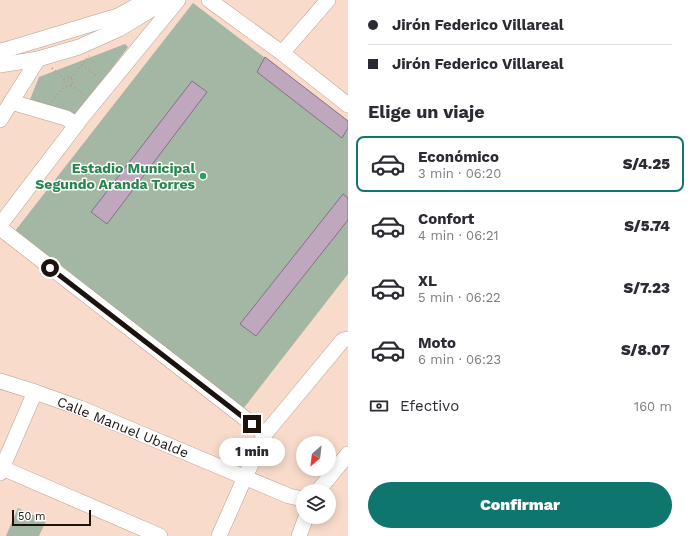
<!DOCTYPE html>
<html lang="es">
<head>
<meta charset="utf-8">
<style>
	body { margin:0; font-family:"Work Sans",sans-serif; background:#f2f2f3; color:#2b2b33; height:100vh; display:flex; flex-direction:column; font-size:15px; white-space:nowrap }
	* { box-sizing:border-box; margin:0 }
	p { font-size:13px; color:#7c7c81 }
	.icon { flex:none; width:22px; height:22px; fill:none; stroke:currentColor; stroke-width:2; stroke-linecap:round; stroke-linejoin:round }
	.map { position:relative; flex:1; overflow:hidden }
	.sheet { display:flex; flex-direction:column; background:#fff; width:344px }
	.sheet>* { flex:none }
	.guide { display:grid; align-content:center; height:88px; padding:0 20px; background:#fff }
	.needle { width:26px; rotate:208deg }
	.buttons { position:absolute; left:296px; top:436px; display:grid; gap:8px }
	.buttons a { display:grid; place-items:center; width:40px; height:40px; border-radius:50%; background:#fff; box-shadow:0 2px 10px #0003; font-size:20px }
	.scale { position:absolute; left:12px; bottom:10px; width:79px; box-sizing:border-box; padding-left:4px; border:2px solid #1d130e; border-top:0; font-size:11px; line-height:14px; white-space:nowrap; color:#1d130e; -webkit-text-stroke:3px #fff; paint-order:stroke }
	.end { position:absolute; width:18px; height:18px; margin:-9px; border:5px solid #1d130e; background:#fff; box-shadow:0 0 0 2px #fff }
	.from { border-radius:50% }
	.bubble { position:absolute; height:28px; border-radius:14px; background:#fff; box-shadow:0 2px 10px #0003; font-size:13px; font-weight:800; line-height:28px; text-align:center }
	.guide b { display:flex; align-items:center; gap:14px; height:38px; font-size:15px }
	.guide b+b { border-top:1px solid #e1e1e2 }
	.guide i { width:10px; height:10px; background:#2b2b33 }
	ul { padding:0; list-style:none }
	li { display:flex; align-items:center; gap:12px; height:56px; margin:0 8px 6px; padding:0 12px; border:2px solid transparent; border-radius:8px }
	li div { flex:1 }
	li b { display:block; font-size:15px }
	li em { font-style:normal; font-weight:800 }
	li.active { border-color:#0f766e }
	li>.icon { width:36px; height:36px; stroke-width:1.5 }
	h2 { padding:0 20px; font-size:18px; line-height:48px }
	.pay { display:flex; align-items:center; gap:10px; height:44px; padding:0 20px; font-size:15px }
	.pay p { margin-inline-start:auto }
	.button { display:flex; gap:8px; margin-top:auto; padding:8px 20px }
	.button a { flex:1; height:46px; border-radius:24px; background:#0f766e; color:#fff; font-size:16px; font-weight:800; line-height:46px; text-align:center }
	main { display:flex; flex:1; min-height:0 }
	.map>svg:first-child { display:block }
	.green { fill:#a3b7a4 }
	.building { fill:#bfa8be; stroke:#867085 }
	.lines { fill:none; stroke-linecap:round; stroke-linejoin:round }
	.minor-casing { stroke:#ba9e8e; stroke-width:16 }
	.path { stroke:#b29b8e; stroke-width:2; stroke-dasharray:1 3; stroke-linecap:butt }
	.minor { stroke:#fff; stroke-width:15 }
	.route { stroke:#1d130e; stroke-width:5 }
	.leisure-dot { fill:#2e9e5b; stroke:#fff; stroke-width:1.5 }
	.labels { text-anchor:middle; stroke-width:3; stroke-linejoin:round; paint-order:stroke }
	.leisure-label { font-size:14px; font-weight:bold; fill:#27864d; stroke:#fff; text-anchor:end }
	.street-label { font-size:14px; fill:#1d130e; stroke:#fff }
</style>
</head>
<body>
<main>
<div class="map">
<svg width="348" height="536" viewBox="0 0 348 536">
	<rect width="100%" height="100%" fill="#f9dbcb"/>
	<!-- green -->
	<g class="green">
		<polygon points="193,3 348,121 348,274 243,409 15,231"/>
		<polygon points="125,44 128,47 73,120 29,102 39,77"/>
		<polygon points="18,508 46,521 39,536 6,536"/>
	</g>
	<!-- building -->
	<g class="building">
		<polygon points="265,57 348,121 348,128 342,138 257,72"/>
		<polygon points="192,81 207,92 107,224 91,212"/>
		<polygon points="343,194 348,198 348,220 256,336 240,324"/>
	</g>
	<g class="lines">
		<defs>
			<g id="minor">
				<polyline points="209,0 282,53 348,105"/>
				<polyline points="0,51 5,50 118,16 147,0"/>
				<polyline points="282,53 328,0"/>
				<polyline points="0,65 38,59 79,47 119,29 167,0"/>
				<polyline points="11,102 66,118 76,124"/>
				<polyline points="0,120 38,59"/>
				<polyline points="0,225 83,116 178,0"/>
				<polyline points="0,228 265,434"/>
				<polyline points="0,381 35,392 80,408 289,496 303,499"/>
				<polyline points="2,468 160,536"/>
				<polyline points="0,473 35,392"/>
				<polyline points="318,491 348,454"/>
				<polyline points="219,536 245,477 265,434 343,340 348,339"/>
				<polyline points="299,536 306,517"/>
			</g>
		</defs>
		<!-- minor casing -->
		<use href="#minor" class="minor-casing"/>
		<!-- path -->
		<g class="path">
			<polyline points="82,65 98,77"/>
			<polyline points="52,68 64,79"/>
			<circle cx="68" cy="82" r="4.5"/>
			<polyline points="71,78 89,56"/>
			<polyline points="71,85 84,95"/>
			<polyline points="52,101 65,86"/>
		</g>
		<!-- minor -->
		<use href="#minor" class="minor"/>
	</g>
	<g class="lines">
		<!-- route -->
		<polyline class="route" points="50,268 252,424"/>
	</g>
	<!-- markers -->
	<circle class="leisure-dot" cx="203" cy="176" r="4"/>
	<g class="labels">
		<!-- leisure labels -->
		<g class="leisure-label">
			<text x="195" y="173">Estadio Municipal<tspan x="195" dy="16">Segundo Aranda Torres</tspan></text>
		</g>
		<!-- street labels -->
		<g class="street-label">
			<text transform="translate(123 427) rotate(22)" y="5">Calle Manuel Ubalde</text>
		</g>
	</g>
</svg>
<div class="buttons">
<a><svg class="needle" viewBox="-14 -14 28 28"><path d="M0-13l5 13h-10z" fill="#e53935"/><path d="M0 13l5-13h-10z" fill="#7c7c81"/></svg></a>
<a><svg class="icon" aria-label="layers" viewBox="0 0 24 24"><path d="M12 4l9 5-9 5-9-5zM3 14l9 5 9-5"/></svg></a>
</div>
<div class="scale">50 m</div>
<i class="end from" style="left:50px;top:268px"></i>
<i class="end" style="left:252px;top:424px"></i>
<div class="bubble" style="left:219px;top:438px;width:66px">1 min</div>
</div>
<section class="sheet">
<div class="guide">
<b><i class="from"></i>Jirón Federico Villareal</b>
<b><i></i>Jirón Federico Villareal</b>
</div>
<h2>Elige un viaje</h2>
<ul>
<li class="active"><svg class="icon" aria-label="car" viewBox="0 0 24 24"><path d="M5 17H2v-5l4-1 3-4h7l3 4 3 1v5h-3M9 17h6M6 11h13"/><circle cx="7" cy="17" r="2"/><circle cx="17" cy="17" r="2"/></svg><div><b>Económico</b><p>3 min · 06:20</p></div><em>S/4.25</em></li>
<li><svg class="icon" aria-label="car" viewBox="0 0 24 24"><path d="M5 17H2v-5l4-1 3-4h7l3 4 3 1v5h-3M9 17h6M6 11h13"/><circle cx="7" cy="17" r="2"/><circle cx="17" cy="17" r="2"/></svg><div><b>Confort</b><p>4 min · 06:21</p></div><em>S/5.74</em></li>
<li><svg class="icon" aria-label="car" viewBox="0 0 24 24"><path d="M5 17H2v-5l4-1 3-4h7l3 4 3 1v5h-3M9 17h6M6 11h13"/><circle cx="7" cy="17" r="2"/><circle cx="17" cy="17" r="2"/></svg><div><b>XL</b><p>5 min · 06:22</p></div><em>S/7.23</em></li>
<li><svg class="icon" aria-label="car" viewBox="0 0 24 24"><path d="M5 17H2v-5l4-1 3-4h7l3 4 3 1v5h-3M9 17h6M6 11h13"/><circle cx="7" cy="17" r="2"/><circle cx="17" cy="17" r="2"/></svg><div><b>Moto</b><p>6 min · 06:23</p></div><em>S/8.07</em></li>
</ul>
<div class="pay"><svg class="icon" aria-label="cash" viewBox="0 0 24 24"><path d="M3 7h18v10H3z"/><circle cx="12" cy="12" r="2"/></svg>Efectivo<p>160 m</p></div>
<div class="button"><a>Confirmar</a></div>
</section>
</main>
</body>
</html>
